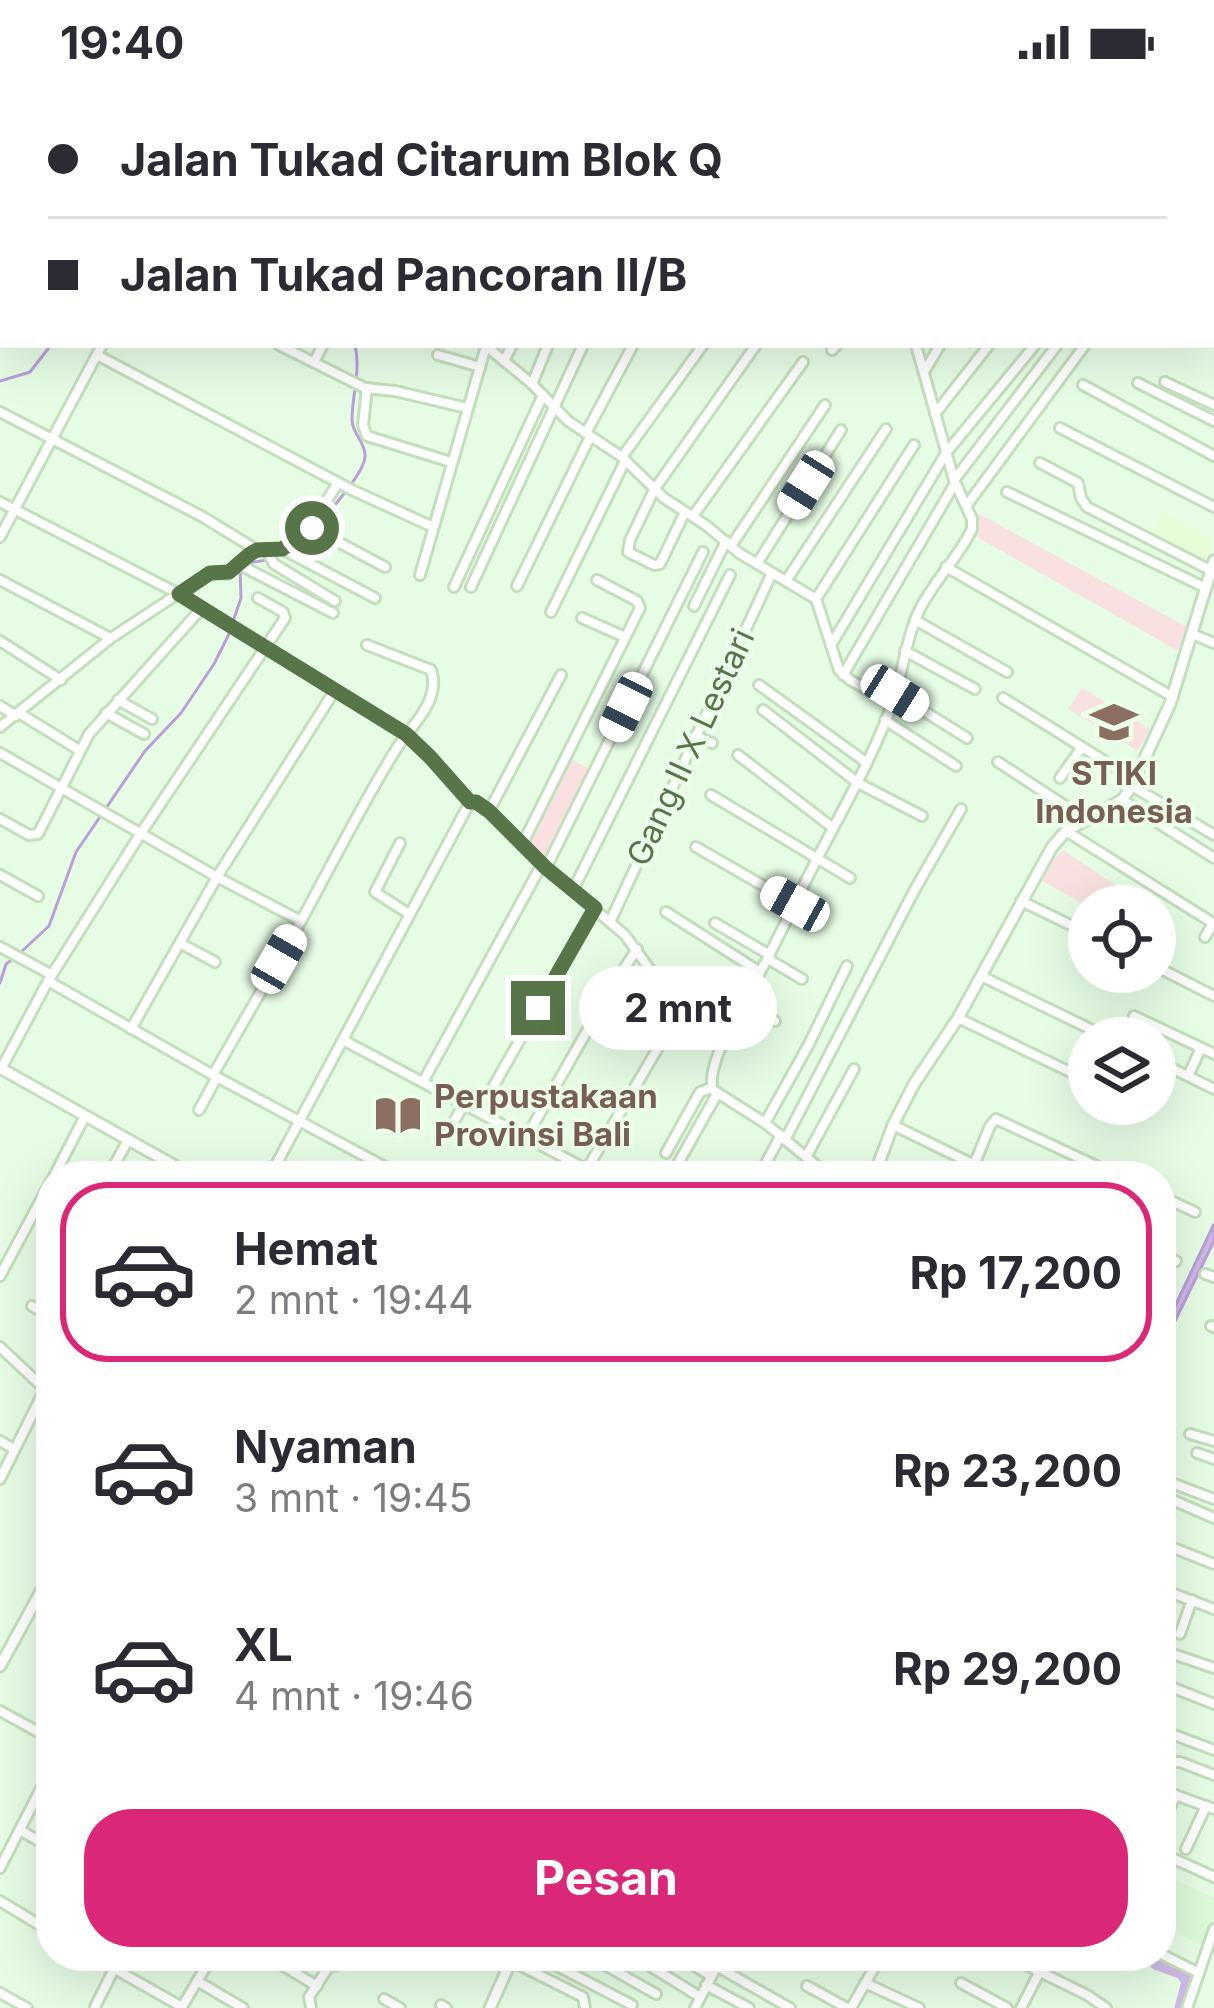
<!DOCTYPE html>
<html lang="id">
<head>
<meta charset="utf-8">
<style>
	body { margin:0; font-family:Inter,sans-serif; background:#f7f7f7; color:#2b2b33; height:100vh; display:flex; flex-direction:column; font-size:45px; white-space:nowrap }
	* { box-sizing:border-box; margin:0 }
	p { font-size:39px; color:#7c7c81 }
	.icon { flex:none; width:66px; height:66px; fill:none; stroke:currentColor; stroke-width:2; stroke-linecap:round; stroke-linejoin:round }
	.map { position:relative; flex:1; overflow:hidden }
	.side { position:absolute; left:36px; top:1077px; width:1140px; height:810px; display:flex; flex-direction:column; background:#fff; border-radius:48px; box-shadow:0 12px 48px #0002 }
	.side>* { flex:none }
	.banner { position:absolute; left:0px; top:0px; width:1215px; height:264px; box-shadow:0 12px 48px #0002; display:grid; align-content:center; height:264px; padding:0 48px; background:#fff }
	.fabs { position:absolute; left:1068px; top:801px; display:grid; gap:24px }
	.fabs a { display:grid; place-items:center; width:108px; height:108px; border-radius:50%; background:#fff; box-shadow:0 12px 48px #0002; font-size:60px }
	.end { position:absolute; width:54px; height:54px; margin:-27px; border:15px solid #58754a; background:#fff; box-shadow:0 0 0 6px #fff }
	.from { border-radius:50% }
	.bubble { position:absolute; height:84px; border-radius:42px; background:#fff; box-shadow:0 12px 48px #0002; font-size:39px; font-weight:700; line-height:84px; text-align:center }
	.car { position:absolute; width:36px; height:72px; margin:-36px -18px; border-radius:15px; box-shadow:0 0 9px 3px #0007; background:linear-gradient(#fff 24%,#345 0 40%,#fff 0 76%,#345 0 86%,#fff 0) }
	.banner b { display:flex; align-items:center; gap:42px; height:114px; font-size:45px }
	.banner b+b { border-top:3px solid #e1e1e2 }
	.banner i { width:30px; height:30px; background:#2b2b33 }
	ul { padding:21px 0 0; list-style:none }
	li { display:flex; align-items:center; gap:36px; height:180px; margin:0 24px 18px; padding:0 24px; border:6px solid transparent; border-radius:48px }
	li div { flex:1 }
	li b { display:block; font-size:45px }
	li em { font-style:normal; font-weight:700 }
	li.active { border-color:#db2777 }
	li>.icon { width:108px; height:108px; stroke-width:1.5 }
	.action { display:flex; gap:24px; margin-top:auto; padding:24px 48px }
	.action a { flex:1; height:138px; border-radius:48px; background:#db2777; color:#fff; font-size:48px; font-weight:700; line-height:138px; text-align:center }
	.status { display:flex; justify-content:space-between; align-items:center; height:84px; padding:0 60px; background:#fff; direction:ltr }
	.status svg { height:33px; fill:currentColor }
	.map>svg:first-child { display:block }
	.residential { fill:#ddf9d9 }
	.commercial { fill:#e6fdd8 }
	.education { fill:#f9e1e2 }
	.water { fill:#ceb9e6; stroke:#ba9fd8; stroke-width:3 }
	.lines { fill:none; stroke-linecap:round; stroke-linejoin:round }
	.stream { stroke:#ba9fd8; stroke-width:3 }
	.river { stroke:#ceb9e6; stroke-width:15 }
	.minor-casing { stroke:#c4dfbd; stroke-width:14 }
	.tertiary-casing { stroke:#c4dfbd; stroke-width:15 }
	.minor { stroke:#fff; stroke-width:8 }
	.tertiary { stroke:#fff; stroke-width:9 }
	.route { stroke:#58754a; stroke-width:15 }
	.labels { text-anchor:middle; stroke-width:9; stroke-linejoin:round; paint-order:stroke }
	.street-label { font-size:33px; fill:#58754a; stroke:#ecffeb }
	.education-label { font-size:33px; font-weight:bold; fill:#785e54; stroke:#ecffeb }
</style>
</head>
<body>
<div class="status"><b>19:40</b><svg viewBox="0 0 49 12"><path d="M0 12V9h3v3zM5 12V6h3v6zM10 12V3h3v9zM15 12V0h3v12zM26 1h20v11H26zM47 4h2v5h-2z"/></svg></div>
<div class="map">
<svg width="1214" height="1924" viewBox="0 0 1214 1924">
	<rect width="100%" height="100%" fill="#e6fce5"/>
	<!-- residential -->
	<polygon class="residential" points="1161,1789 1214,1814 1214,1831 1203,1862 1161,1840"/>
	<!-- commercial -->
	<polygon class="commercial" points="1162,428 1213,455 1206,483 1149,454"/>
	<!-- education -->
	<g class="education">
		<polygon points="979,430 1187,543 1182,569 982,456 977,451"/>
		<polygon points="1082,604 1150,645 1138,667 1068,625"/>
		<polygon points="568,674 590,685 544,779 524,760"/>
		<polygon points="1063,766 1146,822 1089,823 1042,797 1053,776"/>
	</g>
	<!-- water -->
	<polygon class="water" points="1214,1140 1214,1157 1174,1239 1161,1340 1168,1237"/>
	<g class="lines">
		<!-- stream -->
		<g class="stream">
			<polyline points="275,0 276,3"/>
			<polyline points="144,3 146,0"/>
			<polyline points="0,297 30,288 51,261"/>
			<path d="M318 441C329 427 366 388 365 371 365 358 352 349 352 336 352 311 361 286 355 261"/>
			<polyline points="292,465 313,449"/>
			<polyline points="247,479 267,476"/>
			<polyline points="20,869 49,842 76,768 145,667 181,629 214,580 228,552 241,514 240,485"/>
			<polyline points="0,899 6,880 13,875"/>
		</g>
		<!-- river -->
		<polyline class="river" points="1150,1872 1158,1879 1183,1888 1189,1898 1182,1924"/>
		<defs>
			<g id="minor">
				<polyline points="177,0 183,3"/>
				<polyline points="697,0 711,3"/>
				<polyline points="810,0 813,3"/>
				<polyline points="30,3 31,0"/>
				<polyline points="133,3 135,0"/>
				<polyline points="390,3 391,0"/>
				<polyline points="425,3 426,0"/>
				<polyline points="447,3 448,0"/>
				<polyline points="497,3 498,0"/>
				<polyline points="544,3 546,0"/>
				<polyline points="596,3 597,0"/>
				<polyline points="639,3 641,0"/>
				<polyline points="684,3 685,0"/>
				<polyline points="778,3 780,0"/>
				<polyline points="896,3 897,0"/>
				<polyline points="995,3 996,0"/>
				<polyline points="1050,3 1052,0"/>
				<polyline points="1154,3 1155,0"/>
				<polyline points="1211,3 1213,0"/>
				<polyline points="0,57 3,52"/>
				<polyline points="0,72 3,73"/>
				<polyline points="1212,190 1214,186"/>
				<polyline points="0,222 3,224"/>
				<polyline points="279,261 365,304 395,307 467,324"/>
				<polyline points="486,262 532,300 568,337 622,373 664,414 707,442 739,469 816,515 839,586 850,596 892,619"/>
				<polyline points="832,266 837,261"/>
				<polyline points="97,271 352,406 433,443"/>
				<polyline points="438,271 480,283"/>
				<polyline points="504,277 512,261"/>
				<polyline points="314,278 323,261"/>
				<polyline points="924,288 940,261"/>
				<polyline points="1165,298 1214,321"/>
				<polyline points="1138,299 1214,337"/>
				<polyline points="532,300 548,261"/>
				<polyline points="1083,301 1214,372"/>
				<polyline points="367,304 363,341 367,352 451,378"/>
				<polyline points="0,328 203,433 257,466"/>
				<polyline points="935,330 989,261"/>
				<polyline points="1060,344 1214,423"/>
				<polyline points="586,349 633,261"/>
				<polyline points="622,373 703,261"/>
				<polyline points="1040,379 1078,399 1081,414 1087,423 1214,488"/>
				<polyline points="955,395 1057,261"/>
				<polyline points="1007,408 1206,504"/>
				<polyline points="0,418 179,510 406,650 431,673 470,718 476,718 489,727 546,784 625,851 656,894 721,963"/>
				<polyline points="967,421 1085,261"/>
				<polyline points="685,428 660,480 654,481 628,468 630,456 654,406 756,261"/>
				<polyline points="693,432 803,278"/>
				<polyline points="310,443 338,399"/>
				<polyline points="0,453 102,261"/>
				<polyline points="731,462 825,321"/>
				<polyline points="282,465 375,514"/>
				<polyline points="267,467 274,480 335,517"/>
				<polyline points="238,480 333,529"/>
				<polyline points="757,480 841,346"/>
				<polyline points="946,483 1173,613"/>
				<polyline points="420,491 486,262"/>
				<polyline points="0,496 110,554"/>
				<polyline points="786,497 886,345"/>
				<polyline points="517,502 590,353"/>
				<polyline points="454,503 543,311"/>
				<polyline points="471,503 583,261"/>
				<polyline points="816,515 914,361"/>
				<polyline points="694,522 726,457"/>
				<polyline points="551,528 625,377"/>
				<polyline points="582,534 625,553"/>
				<polyline points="915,536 1007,588"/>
				<polyline points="1192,550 1214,559"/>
				<polyline points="0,557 61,596"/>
				<polyline points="831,561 946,369 1035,261"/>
				<polyline points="905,567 975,605"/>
				<polyline points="843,591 954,401"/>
				<polyline points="759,601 867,679"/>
				<polyline points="895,609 967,654"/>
				<polyline points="1003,614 1135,696"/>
				<polyline points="118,616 152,635"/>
				<polyline points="0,622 16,632"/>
				<polyline points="763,626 858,699 922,732"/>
				<polyline points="19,629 79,666"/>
				<polyline points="106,629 144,650"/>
				<polyline points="885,636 956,682"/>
				<polyline points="0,643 111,554 205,492 214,489 227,490 250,469 257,466 282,465 294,458 310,443 385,483"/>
				<polyline points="695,652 712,659"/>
				<polyline points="0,669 217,793 301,837"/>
				<polyline points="738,671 833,744"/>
				<polyline points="998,678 1087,736"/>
				<polyline points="1060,694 1082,663"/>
				<polyline points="1132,702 1214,751"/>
				<polyline points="711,711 850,794"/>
				<polyline points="1122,716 1214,774"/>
				<polyline points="489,727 561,591"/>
				<polyline points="0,735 29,751 38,750 89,650 201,525"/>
				<polyline points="1066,747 1213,839 1205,853"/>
				<polyline points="400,759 375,808 409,830"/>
				<polyline points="522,761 640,524 637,517 597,496"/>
				<polyline points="696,763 795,820"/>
				<polyline points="546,784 703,468"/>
				<polyline points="0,791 38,812"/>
				<polyline points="573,806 730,491"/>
				<polyline points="1021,817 1089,850"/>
				<polyline points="666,828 760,888"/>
				<polyline points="610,838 772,489"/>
				<polyline points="715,839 770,871"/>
				<polyline points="180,859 215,878"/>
				<polyline points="0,863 52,891"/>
				<polyline points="768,875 802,895"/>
				<polyline points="1155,882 1214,912"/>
				<polyline points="981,892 1109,954"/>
				<polyline points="48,897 213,991 402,1092"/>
				<polyline points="742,920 775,937"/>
				<polyline points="1134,932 1214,970"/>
				<polyline points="958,934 1089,997"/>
				<polyline points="131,945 217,793 335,606"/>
				<polyline points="343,956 599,1092"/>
				<polyline points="1155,976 1214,1005"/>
				<polyline points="1,985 48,897 141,749 285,534 283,528 258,514"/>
				<path d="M213 991C242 940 272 889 301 837 332 780 361 722 395 667 409 643 442 618 431 586L367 561"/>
				<polyline points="1188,992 1201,964"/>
				<polyline points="423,998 542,780"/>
				<polyline points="1136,1020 1140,1022"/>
				<polyline points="199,1026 217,993"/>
				<polyline points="479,1028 595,823"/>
				<polyline points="765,1039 809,960 847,882"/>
				<polyline points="893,1041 997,1092"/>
				<polyline points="448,1048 464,1020"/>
				<polyline points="526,1054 612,903 637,865"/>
				<polyline points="785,1056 914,807 961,725"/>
				<polyline points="666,1069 700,1008 711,1004"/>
				<polyline points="806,1073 854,985"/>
				<polyline points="974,1081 990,1042 996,1035 1118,1092"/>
				<polyline points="587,1085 683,921"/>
				<polyline points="110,1089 128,1056"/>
				<polyline points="54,1092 85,1032"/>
				<polyline points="270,1092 470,718"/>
				<polyline points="671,1092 717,1010"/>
				<polyline points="759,1092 781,1051"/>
				<path d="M829 1092 765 1039 713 1006C704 981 746 915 759 890 780 852 797 813 817 775 844 723 873 673 893 618 903 589 905 558 918 529 932 498 958 475 972 445V435L954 396 916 261"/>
				<polyline points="1161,1112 1195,1128"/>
				<polyline points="1161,1170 1176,1177"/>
				<polyline points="48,1189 51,1187"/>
				<polyline points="1205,1190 1214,1193"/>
				<polyline points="0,1192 51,1097"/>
				<polyline points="32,1222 51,1233"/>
				<polyline points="1211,1242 1214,1243"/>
				<polyline points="0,1263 51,1311"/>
				<polyline points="1190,1350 1214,1357"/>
				<polyline points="0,1357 14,1365"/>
				<polyline points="1197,1369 1214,1375"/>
				<polyline points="0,1395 51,1293"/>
				<polyline points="1161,1395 1214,1415"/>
				<polyline points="1161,1411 1214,1434"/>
				<polyline points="1161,1459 1214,1480"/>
				<polyline points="1161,1505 1214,1525"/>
				<polyline points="1180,1550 1192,1516"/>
				<polyline points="1161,1566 1214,1584"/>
				<polyline points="1161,1599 1214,1620"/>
				<polyline points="0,1627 51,1655"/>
				<polyline points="1161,1646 1214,1666"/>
				<polyline points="1161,1678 1180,1678 1214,1691"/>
				<polyline points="1161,1706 1214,1725"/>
				<polyline points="1161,1741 1176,1711"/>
				<polyline points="20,1746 51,1764"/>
				<polyline points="1186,1765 1206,1722"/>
				<polyline points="1161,1769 1214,1793"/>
				<polyline points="0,1784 51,1685"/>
				<polyline points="0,1817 51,1848"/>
				<polyline points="1161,1870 1199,1889"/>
				<polyline points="92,1872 182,1923"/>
				<polyline points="267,1872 317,1902"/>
				<polyline points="311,1872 329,1882"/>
				<polyline points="538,1872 632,1921"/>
				<polyline points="589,1872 656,1910"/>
				<polyline points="634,1872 700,1913"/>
				<polyline points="679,1872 711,1892"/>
				<polyline points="1008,1872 1087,1911 1106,1924"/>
				<polyline points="511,1877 583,1913 585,1924"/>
				<polyline points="716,1882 790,1924"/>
				<polyline points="197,1897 243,1924"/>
				<polyline points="865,1899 919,1924"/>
				<polyline points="961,1899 1007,1924"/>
				<polyline points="706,1901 749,1924"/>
				<polyline points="807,1902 847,1924"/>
				<polyline points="0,1909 27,1924"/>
				<polyline points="384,1915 400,1924"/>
				<polyline points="441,1921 446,1924"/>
				<polyline points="95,1923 114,1885"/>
				<polyline points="182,1923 212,1872"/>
				<polyline points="311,1924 309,1913 329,1882 337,1881 343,1872"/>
				<polyline points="695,1924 722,1872"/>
				<polyline points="851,1924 881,1872"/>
				<polyline points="1021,1924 1040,1887"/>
				<polyline points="1187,1924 1214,1845"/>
			</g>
			<g id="tertiary">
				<polyline points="936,0 942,3"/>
				<polyline points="1212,244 1214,245"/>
				<polyline points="0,984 193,1092"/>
				<polyline points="874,1092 893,1041 914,1000 958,934 1052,763 1066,747 1122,716 1132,702 1170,620 1214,477"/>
				<polyline points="0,1582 51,1489"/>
				<polyline points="490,1924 513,1872"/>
			</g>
		</defs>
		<!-- minor casing -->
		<use href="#minor" class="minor-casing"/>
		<!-- tertiary casing -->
		<use href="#tertiary" class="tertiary-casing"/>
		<!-- minor -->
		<use href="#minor" class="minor"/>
		<!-- tertiary -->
		<use href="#tertiary" class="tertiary"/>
	</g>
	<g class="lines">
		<!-- route -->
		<polyline class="route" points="312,444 282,465 257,466 250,470 229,488 210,489 179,510 406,650 430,673 470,718 476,718 489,727 546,784 595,824 538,924"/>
	</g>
	<!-- icons -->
	<defs>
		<symbol id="university-bare" viewBox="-9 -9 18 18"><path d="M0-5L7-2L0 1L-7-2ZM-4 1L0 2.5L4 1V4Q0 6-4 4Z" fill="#8d6e63" stroke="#ecffeb" stroke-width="2.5" paint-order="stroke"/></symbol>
		<symbol id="library-bare" viewBox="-9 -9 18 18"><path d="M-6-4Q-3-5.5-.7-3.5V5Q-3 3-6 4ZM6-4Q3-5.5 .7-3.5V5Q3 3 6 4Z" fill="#8d6e63" stroke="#ecffeb" stroke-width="2.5" paint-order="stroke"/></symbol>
	</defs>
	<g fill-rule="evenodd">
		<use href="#university-bare" x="1081" y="605" width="66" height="66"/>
		<use href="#library-bare" x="365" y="998" width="66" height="66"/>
	</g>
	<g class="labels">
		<!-- street labels -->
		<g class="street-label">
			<text transform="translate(690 663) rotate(-65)" y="12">Gang II X Lestari</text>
		</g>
		<!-- education labels -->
		<g class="education-label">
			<text x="1114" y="701">STIKI<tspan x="1114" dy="38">Indonesia</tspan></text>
			<text x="434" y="1024" text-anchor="start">Perpustakaan<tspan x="434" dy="38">Provinsi Bali</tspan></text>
		</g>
	</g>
</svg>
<div class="fabs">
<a><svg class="icon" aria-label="locate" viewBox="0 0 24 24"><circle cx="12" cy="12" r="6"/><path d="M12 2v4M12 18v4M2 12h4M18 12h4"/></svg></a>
<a><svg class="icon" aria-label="layers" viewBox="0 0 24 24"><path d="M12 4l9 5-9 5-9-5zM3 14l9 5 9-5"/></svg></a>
</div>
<i class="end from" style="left:312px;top:444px"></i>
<i class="end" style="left:538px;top:924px"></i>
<div class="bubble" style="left:579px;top:882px;width:198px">2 mnt</div>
<i class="car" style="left:806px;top:401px;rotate:212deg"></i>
<i class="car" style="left:895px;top:609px;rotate:122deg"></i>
<i class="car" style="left:626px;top:623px;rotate:206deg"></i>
<i class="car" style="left:795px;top:820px;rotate:299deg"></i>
<i class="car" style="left:279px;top:875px;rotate:30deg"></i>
<div class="banner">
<b><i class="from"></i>Jalan Tukad Citarum Blok Q</b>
<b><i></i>Jalan Tukad Pancoran II/B</b>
</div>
<section class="side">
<ul>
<li class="active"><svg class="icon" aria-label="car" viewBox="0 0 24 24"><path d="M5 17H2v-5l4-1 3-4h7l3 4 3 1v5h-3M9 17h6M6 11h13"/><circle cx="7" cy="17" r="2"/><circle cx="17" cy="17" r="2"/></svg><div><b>Hemat</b><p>2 mnt · 19:44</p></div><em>Rp 17,200</em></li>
<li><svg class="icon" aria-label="car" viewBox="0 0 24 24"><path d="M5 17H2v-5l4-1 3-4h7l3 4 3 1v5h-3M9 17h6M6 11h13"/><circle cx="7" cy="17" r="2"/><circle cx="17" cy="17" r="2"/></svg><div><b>Nyaman</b><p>3 mnt · 19:45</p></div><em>Rp 23,200</em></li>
<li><svg class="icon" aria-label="car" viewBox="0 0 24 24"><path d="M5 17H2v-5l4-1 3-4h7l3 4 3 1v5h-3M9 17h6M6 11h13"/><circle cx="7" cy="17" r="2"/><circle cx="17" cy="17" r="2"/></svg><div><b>XL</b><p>4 mnt · 19:46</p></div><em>Rp 29,200</em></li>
</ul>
<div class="action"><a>Pesan</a></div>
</section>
</div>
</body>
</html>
